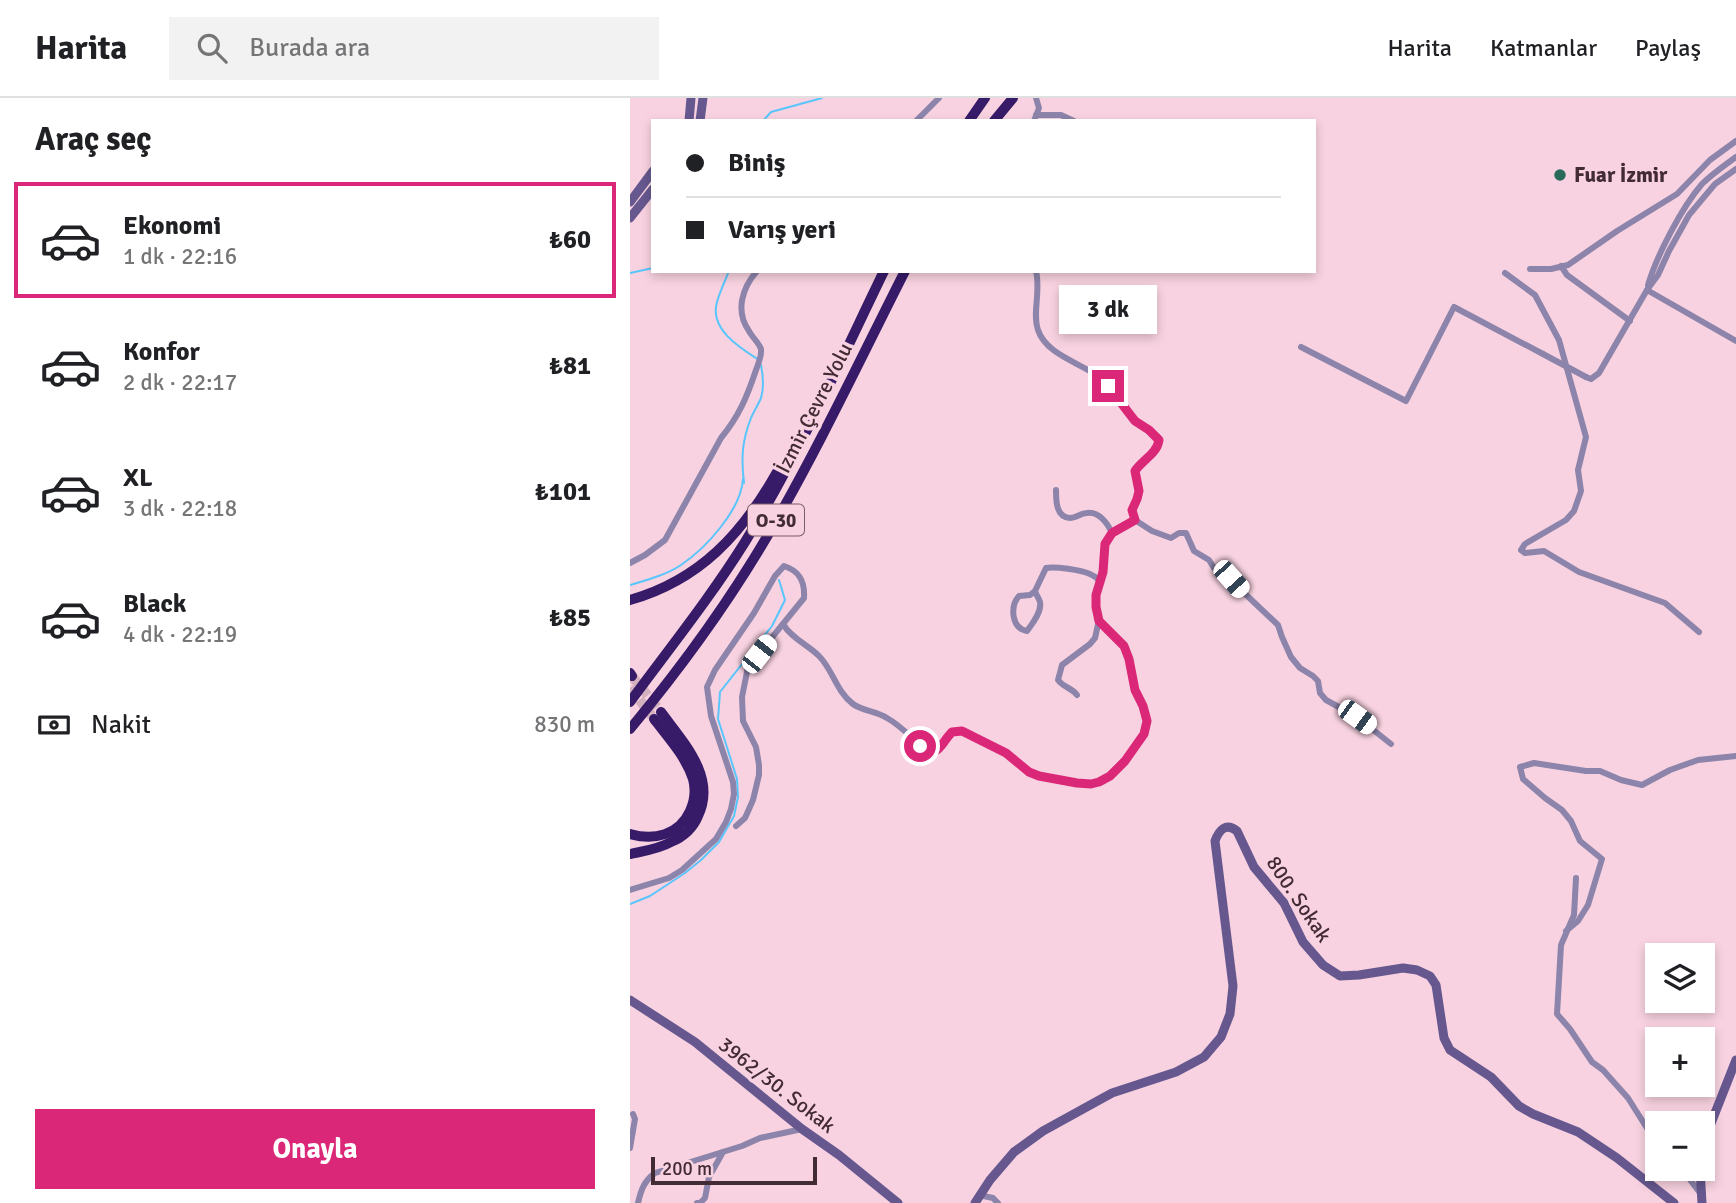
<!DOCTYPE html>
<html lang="tr">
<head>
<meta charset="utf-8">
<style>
	body { margin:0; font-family:Signika,sans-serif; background:#f2f2f2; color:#202124; height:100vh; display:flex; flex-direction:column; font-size:26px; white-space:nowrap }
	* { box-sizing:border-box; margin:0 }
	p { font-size:23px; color:#757577 }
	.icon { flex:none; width:38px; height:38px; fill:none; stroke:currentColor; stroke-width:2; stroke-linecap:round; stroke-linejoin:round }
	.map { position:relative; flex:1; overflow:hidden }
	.side { display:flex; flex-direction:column; background:#fff; width:630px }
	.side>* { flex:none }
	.guide { position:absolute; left:21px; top:21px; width:665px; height:154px; border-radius:0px; box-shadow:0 4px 10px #0003; display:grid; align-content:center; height:154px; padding:0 35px; background:#fff }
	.controls { position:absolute; left:1015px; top:845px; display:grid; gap:14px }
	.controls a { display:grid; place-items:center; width:70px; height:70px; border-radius:0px; background:#fff; box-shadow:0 4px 10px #0003; font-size:35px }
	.scale { position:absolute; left:21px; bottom:18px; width:166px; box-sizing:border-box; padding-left:7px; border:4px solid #432b34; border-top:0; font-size:19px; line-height:24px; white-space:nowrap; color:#432b34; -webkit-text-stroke:5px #f8d2e0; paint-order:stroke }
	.end { position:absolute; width:32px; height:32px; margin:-16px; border:9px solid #db2777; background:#fff; box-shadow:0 0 0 4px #fff }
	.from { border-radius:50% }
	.bubble { position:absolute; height:49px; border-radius:0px; background:#fff; box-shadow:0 4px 10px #0003; font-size:23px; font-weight:800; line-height:49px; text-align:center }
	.car { position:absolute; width:21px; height:42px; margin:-21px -10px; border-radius:9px; box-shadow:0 0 5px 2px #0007; background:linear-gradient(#fff 24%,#345 0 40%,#fff 0 76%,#345 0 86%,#fff 0) }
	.guide b { display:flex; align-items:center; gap:24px; height:66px; font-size:26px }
	.guide b+b { border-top:2px solid #e0e0e0 }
	.guide i { width:18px; height:18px; background:#202124 }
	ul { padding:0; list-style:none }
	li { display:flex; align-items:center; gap:21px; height:116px; margin:0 14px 10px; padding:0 21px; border:4px solid transparent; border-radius:0px }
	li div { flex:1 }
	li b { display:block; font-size:26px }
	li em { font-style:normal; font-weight:800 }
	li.selected { border-color:#db2777 }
	li>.icon { width:63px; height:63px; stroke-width:1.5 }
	h2 { padding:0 35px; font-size:32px; line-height:84px }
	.pay { display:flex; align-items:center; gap:18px; height:77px; padding:0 35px; font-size:26px }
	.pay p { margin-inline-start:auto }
	.primary-button { display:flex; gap:14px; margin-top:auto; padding:14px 35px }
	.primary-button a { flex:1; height:80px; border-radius:0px; background:#db2777; color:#fff; font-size:28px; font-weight:800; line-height:80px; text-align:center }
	header { display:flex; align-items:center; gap:42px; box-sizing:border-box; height:98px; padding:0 35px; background:#fff; border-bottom:2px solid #e0e0e0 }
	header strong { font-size:33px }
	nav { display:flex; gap:38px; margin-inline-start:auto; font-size:24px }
	.search { width:490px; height:63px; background:#f2f2f2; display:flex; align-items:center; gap:18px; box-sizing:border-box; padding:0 24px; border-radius:0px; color:#757577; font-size:26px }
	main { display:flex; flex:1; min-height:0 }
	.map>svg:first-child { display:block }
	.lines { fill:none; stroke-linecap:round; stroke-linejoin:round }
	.stream { stroke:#58c5fd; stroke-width:2 }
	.highway-tunnel { stroke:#d4b1be; stroke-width:10; stroke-dasharray:10 5; stroke-linecap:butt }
	.street { stroke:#8c84aa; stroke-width:6 }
	.secondary { stroke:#66588f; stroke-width:9 }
	.highway { stroke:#371a68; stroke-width:10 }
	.street-bridge { stroke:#8c84aa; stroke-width:6 }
	.route { stroke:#db2777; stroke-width:9 }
	.poi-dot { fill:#296b5b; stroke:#f8d2e0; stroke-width:2.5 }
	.labels { text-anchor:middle; stroke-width:7; stroke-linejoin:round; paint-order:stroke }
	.shield { fill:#f8d2e0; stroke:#795d68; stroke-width:2 }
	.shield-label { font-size:19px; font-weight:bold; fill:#432b34 }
	.poi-label { font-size:21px; font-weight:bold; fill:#432b34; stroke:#f8d2e0; text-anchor:start }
	.street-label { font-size:21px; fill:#432b34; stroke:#f8d2e0 }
</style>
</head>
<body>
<header>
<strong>Harita</strong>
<div class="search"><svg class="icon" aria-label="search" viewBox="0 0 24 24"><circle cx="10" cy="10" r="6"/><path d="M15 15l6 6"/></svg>Burada ara</div>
<nav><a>Harita</a><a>Katmanlar</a><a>Paylaş</a></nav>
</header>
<main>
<section class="side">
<h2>Araç seç</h2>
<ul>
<li class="selected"><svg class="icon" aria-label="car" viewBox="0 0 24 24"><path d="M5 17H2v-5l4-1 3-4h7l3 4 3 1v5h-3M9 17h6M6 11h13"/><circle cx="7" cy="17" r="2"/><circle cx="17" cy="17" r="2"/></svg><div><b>Ekonomi</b><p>1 dk · 22:16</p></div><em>₺60</em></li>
<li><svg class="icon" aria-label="car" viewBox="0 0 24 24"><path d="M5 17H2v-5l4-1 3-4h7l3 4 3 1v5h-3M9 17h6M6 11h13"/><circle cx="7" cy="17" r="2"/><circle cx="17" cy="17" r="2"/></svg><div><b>Konfor</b><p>2 dk · 22:17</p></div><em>₺81</em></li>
<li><svg class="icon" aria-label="car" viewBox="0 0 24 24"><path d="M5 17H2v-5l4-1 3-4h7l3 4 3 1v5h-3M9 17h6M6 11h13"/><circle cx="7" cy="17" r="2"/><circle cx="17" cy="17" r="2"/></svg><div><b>XL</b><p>3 dk · 22:18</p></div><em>₺101</em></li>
<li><svg class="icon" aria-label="car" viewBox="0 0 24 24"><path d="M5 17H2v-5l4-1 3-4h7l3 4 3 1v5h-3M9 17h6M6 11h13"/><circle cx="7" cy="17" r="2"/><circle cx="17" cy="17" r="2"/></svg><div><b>Black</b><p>4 dk · 22:19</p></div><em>₺85</em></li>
</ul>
<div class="pay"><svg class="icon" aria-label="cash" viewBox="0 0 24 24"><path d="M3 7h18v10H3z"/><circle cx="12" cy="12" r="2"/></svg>Nakit<p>830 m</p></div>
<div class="primary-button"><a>Onayla</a></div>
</section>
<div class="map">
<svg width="1106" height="1105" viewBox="0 0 1106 1105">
	<rect width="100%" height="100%" fill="#f8d2e0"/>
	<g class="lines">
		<!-- stream -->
		<g class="stream">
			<polyline points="133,23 141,14 192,0"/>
			<path d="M99 173C95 183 90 193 87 204 79 231 110 250 129 262"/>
			<polyline points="0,175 23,170"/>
			<path d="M114 385C111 360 112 343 121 320 124 313 128 307 131 300 134 290 133 277 131 267"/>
			<path d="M0 487C17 482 36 477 51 467 76 450 111 412 113 381"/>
			<polyline points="0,806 20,798 55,775 71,762 89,744 104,718 108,699 107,681 88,621 90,594 142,528 155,502 149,482"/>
		</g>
		<!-- highway-tunnel -->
		<g class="highway-tunnel">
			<polyline points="2,578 31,614"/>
			<polyline points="0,590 22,618"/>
		</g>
		<!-- street -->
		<g class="street">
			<polyline points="406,17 431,17 444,23"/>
			<polyline points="286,23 309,0"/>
			<polyline points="404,23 409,10 406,0"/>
			<polyline points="931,168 937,177 1000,223"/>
			<polyline points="900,171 921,171 938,167 987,133 1047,96 1080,62 1106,43"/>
			<path d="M406 173C411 193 402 216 408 232 416 256 448 264 466 277 483 289 491 308 504 322 512 330 522 333 529 342 527 356 512 362 505 372L509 393 507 401 502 412 505 422"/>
			<polyline points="875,175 905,197 929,242 956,339 948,372 951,393 944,413 936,422 895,446 891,452 895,455 914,453 949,474 1035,505 1069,534"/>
			<path d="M1018 187C1027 157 1052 109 1072 86 1082 76 1095 67 1106 59"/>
			<polyline points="1017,192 1106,243"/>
			<polyline points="671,249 776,303 824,209 913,256"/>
			<polyline points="956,279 961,281 969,275 1017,192 1028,177 1039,153 1059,117 1085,86 1106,71"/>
			<path d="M426 392C426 403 426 419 440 420 446 420 451 415 457 415 469 413 478 426 482 435"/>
			<path d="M0 465 15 457 35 442 91 340C109 318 117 299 126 272 128 266 132 258 131 251 129 245 122 239 119 233 105 213 112 190 127 173"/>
			<path d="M405 493C406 497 409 500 410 504 412 514 402 526 397 533 381 530 380 508 389 498L400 497 405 493 416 470C425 468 451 472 460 476 465 478 466 479 470 483"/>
			<path d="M153 526C161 540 178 547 189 558 203 572 206 593 223 606 232 613 247 613 257 620 273 629 284 643 299 654L308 652 322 634 332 633 376 655 399 674 409 678 447 685 461 686 469 683 480 678 495 663 514 636 517 623 513 608 505 592 499 561 494 548 469 522 466 509V497L473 474 476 446 482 435 505 422 522 433 541 440 549 435H556L564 453 579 462 584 470 590 474 599 477 611 492 648 527 652 539 661 559 670 570 683 578 688 583 690 595 696 602 727 619 761 646"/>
			<path d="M447 597C441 589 434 590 428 582L432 567 460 546 465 540 469 522"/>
			<polyline points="946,780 944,817 931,847 927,916 940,931 962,964 973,972 998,1000 1027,1046"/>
			<path d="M0 792 39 780 52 772 86 741 96 724 101 711 104 696 103 684 81 618 77 589 85 572 124 515 145 478 154 468C170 473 175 484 174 500L118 569 112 599 113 623 126 649 129 667V677L123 702 115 720 106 728"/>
			<polyline points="936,833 948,823 958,807 972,761 950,743 941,723 932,712 915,700 893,681 890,669 904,665 956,673 970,673 991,682 1012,687 1040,672 1068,662 1106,658"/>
			<polyline points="0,1050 5,1021 3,1016"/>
			<polyline points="1049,1071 1058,1079 1070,1095"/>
			<polyline points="349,1097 363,1100 368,1105"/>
			<path d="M8 1105C11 1092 14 1083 25 1075L112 1048 130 1040 172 1031"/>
			<polyline points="67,1105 70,1105 75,1100 79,1079 93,1054"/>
		</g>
		<!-- secondary -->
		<g class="secondary">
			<polyline points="59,23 61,0"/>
			<polyline points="70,23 73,0"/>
			<polyline points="0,104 23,73"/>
			<polyline points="0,120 23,91"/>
			<polyline points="0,902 65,944 172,1031 209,1057 268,1105"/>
			<polyline points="1073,1050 1076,1038 1106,962"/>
			<polyline points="1070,1071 1072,1105"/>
			<path d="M345 1105 360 1082 384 1054 413 1033 482 995 546 974 574 959 591 939 600 916 603 888 585 743C589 732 596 724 607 733L624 769 654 805 673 844 693 867 710 878 729 877 773 870 787 872 800 878 806 887 814 940 820 952 861 979 889 1008 903 1016 948 1034 987 1060 1044 1105"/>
		</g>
		<!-- highway -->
		<g class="highway">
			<polyline points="339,23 355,0"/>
			<polyline points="364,23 383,0"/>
			<path d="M0 502C70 482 112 436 147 374"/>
			<polyline points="0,575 2,578"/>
			<path d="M0 604C39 551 80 500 115 444 168 358 210 264 254 173"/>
			<path d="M0 631C50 571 98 505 138 437 188 351 230 262 275 173"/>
			<path d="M0 736C24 743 49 737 60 713 65 702 66 692 63 681 56 659 38 639 24 621"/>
			<path d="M0 756C14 753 29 751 41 744 53 739 63 730 68 718 87 679 53 644 31 614"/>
		</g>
		<!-- street-bridge -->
		<polyline class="street-bridge" points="913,256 956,279"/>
	</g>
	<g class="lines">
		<!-- route -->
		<path class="route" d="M290 648C309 662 310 646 322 634L332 633 376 655 399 674 409 678 447 685 461 686 469 684 480 678 495 663 514 636 517 623 513 608 505 592 499 561 494 548 469 523 466 509V497L473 474 475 446 482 435 505 422 502 412 507 401 509 393 505 373C512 362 527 356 529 342L519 332 505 323 478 288"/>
	</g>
	<!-- markers -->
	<circle class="poi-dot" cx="930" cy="77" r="7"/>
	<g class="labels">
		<!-- shield labels -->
		<rect class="shield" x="118" y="406.5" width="56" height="31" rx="5"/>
		<g class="shield-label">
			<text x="146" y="429">O-30</text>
		</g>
		<!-- poi labels -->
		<g class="poi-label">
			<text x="944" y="84">Fuar İzmir</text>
		</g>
		<!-- street labels -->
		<g class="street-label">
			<text transform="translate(184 310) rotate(-63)" y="7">İzmir Çevre Yolu</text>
			<text transform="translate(669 801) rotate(56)" y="7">800. Sokak</text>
			<text transform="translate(147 987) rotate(38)" y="7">3962/30. Sokak</text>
		</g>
	</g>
</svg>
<div class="controls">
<a><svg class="icon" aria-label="layers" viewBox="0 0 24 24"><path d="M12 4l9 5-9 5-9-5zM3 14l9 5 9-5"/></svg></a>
<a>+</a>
<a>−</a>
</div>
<div class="scale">200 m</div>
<i class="end from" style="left:290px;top:648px"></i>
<i class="end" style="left:478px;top:288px"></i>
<div class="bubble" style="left:429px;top:187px;width:98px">3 dk</div>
<i class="car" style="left:601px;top:481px;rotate:138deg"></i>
<i class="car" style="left:129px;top:556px;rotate:38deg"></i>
<i class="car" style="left:727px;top:619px;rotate:126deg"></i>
<div class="guide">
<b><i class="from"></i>Biniş</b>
<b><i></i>Varış yeri</b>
</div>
</div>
</main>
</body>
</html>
